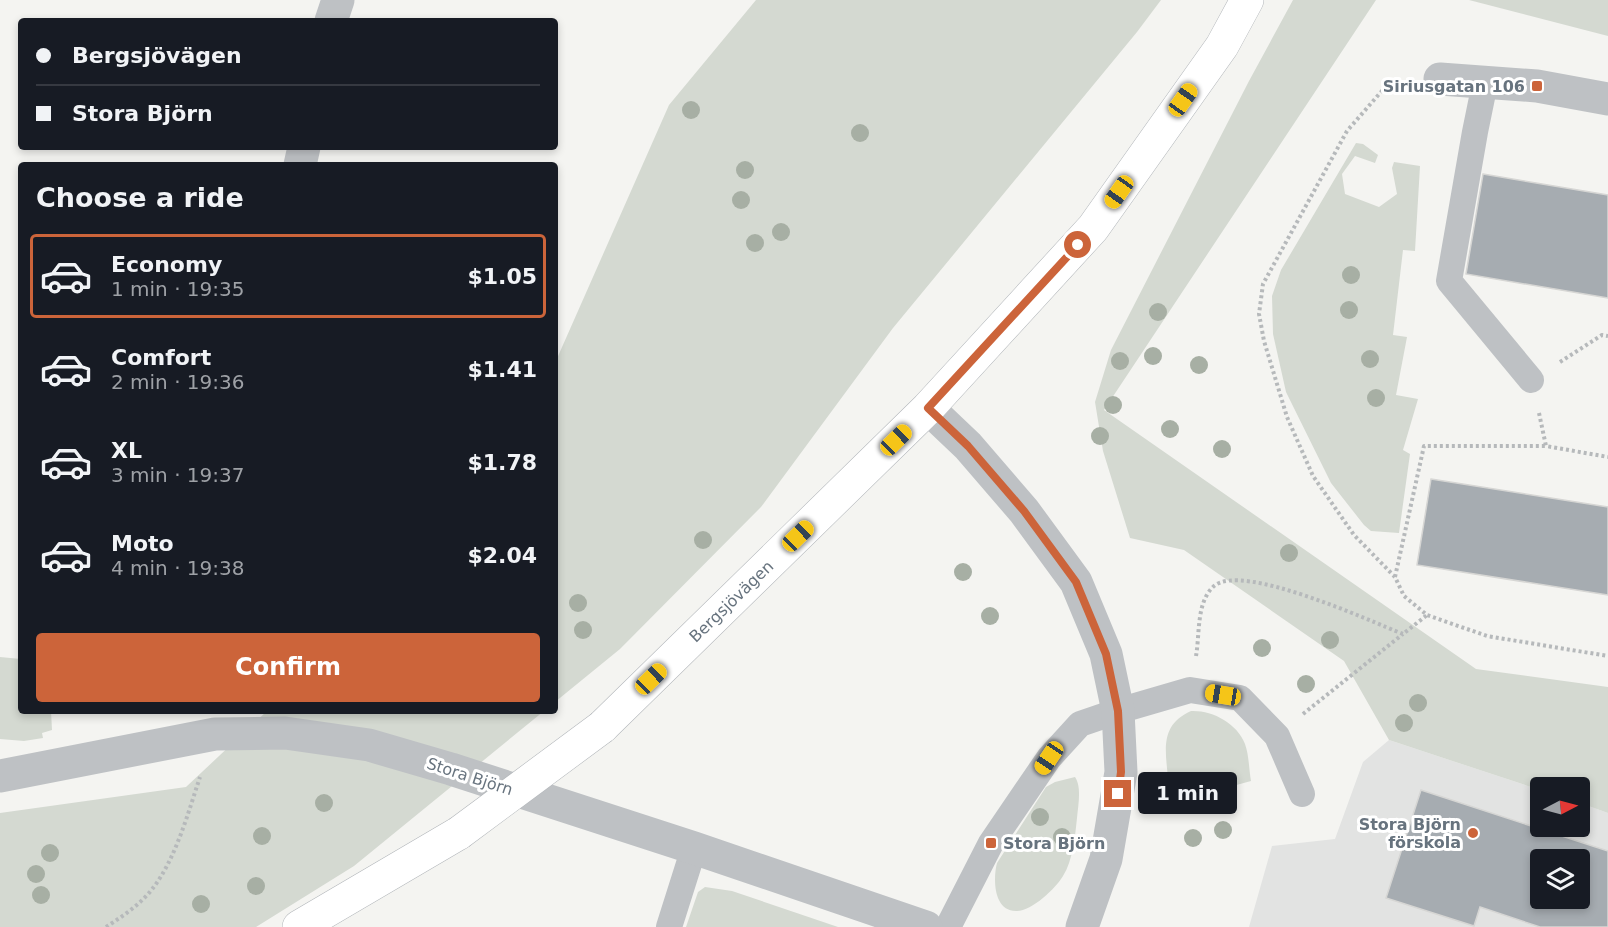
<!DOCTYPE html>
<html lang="en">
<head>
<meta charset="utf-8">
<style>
	body { margin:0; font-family:"DejaVu Sans",sans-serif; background:#20242c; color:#f1f3f6; height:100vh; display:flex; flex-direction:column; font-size:22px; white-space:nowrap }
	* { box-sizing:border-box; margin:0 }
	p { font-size:20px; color:#9ea1a6 }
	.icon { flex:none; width:33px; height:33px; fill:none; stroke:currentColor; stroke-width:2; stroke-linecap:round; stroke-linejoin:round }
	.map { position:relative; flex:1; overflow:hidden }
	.side { position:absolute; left:18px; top:162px; width:540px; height:552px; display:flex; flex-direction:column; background:#171b24; border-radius:6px; box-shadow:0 3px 9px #0003 }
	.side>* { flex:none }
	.guide { position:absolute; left:18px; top:18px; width:540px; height:132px; border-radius:6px; box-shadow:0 3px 9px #0003; display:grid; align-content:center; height:132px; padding:0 18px; background:#171b24 }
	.needle { width:39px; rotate:84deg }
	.fabs { position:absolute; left:1530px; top:777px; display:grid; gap:12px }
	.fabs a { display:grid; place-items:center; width:60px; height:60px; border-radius:6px; background:#171b24; box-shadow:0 3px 9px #0003; font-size:30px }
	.end { position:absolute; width:27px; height:27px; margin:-14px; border:8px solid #cc643a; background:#fff; box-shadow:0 0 0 3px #fff }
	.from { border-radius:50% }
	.bubble { position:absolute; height:42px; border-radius:6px; background:#171b24; box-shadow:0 3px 9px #0003; font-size:20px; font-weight:800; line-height:42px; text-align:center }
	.car { position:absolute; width:18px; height:36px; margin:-18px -9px; border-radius:8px; box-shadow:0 0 4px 2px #0007; background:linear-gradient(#f5c518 24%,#345 0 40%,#f5c518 0 76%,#345 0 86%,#f5c518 0) }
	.guide b { display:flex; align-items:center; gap:21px; height:57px; font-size:22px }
	.guide b+b { border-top:2px solid #363941 }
	.guide i { width:15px; height:15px; background:#f1f3f6 }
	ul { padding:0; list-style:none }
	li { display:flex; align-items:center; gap:18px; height:84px; margin:0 12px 9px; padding:0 6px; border:3px solid transparent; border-radius:6px }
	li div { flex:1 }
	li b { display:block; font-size:22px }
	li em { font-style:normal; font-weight:800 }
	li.selected { border-color:#cc643a }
	li>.icon { width:54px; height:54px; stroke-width:1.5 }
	h2 { padding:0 18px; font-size:27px; line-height:72px }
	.cta { display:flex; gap:12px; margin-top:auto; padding:12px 18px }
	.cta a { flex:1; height:69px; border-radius:6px; background:#cc643a; color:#fff; font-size:24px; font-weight:800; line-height:69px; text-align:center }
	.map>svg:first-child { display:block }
	.built { fill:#e2e3e2; fill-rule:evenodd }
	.green { fill:#d4d9d1 }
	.building { fill:#a6acb1; stroke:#d6d6d4; stroke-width:1.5; fill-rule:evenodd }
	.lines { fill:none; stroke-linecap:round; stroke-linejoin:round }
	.secondary-casing { stroke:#b1b5b9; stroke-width:34 }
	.path { stroke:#b6b9bb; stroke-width:4; stroke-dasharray:3 3; stroke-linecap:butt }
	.lane { stroke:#bec1c4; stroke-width:26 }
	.street { stroke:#bec1c4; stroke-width:33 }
	.secondary { stroke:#fff; stroke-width:33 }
	.secondary-bridge-casing { stroke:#b1b5b9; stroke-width:34; stroke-linecap:butt }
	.secondary-bridge { stroke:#fff; stroke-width:33 }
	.tree { fill:#a7afa4 }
	.route { stroke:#cc643a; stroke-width:8 }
	.poi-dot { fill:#cc643a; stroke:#fff; stroke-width:2 }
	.labels { text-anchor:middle; stroke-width:6; stroke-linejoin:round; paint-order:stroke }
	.poi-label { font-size:16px; font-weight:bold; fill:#67737e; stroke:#fff; text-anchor:end }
	.street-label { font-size:16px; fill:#67737e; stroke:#fff }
</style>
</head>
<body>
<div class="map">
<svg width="1608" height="927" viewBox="0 0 1608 927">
	<rect width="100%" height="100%" fill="#f4f4f1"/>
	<!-- built -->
	<path class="built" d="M1389 740 1540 790V826H1580V803L1608 813V927H1249L1272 846 1335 839 1363 762ZM1540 860H1580V898H1540Z"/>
	<!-- green -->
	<g class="green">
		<polygon points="756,0 1161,0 1137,32 893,328 761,507 620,649 555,702 555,363 669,105"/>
		<polygon points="1293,0 1376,0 1104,410 1476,669 1608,687 1608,813 1580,803 1580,788 1540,788 1540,790 1389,740 1344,661 1184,550 1130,538 1103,451 1095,402 1111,350 1249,81"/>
		<polygon points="1469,0 1608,0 1608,36"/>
		<polygon points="1356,143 1363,144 1378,155 1375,163 1355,156 1342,174 1345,194 1379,207 1397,194 1392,168 1394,162 1420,166 1415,251 1403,250 1393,335 1407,337 1396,395 1418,399 1403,450 1410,454 1399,533 1371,531 1364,525 1331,483 1286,392 1273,334 1272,296 1281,270"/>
		<polygon points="0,657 21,659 21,711 51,711 52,730 42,733 43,738 24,741 0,739"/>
		<polygon points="267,711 544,711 354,866 256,927 0,927 0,813 186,787"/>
		<path d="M1191 711C1212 710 1237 723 1245 744 1249 755 1249 770 1251 781L1182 800 1179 810 1167 807C1175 771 1148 730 1191 711Z"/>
		<path d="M1075 777C1082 787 1078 806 1077 818 1075 836 1073 860 1063 876 1056 888 1032 911 1017 911 993 912 993 878 997 863L1046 787 1055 782Z"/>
		<polygon points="705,887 732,891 838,927 686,927 698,892"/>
	</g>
	<!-- building -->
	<g class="building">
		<polygon points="1483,174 1608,195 1608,298 1466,274"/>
		<polygon points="1431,479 1608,507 1608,595 1417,565"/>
		<path d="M1421 790 1608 851V927H1540L1480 907 1474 926 1386 898ZM1540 860H1580V898H1540Z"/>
	</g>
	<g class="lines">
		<defs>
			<g id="secondary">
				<polyline points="602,727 928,408 1093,228 1222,46 1247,0"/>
				<polyline points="299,927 459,833"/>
			</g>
		</defs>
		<!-- secondary casing -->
		<use href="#secondary" class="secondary-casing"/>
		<!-- path -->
		<g class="path">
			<polyline points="1404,83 1387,85 1347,131 1263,284 1259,314 1264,341 1287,417 1313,476 1354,535 1395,577 1404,596 1427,615 1487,636 1608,656"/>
			<polyline points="1560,362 1602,335 1608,336"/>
			<polyline points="1539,413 1546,446 1608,457"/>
			<polyline points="1395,577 1424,446 1546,446"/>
			<path d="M1196 656C1200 634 1196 602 1214 586 1242 562 1370 621 1403 634L1427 615"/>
			<polyline points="1303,714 1403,634"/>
			<path d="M106 927C123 916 141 904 153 888 176 858 188 813 200 777"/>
		</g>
		<!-- lane -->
		<g class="lane">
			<polyline points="1485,83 1475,132 1449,281 1531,380"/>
			<polyline points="669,927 694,848"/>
			<polyline points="948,927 991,843 1049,758 1080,724 1118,711 1190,690 1240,698 1277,736 1302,794"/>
		</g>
		<!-- street -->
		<g class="street">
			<polyline points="331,21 338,0"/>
			<polyline points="1440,79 1537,86 1608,99"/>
			<polyline points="300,165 304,147"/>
			<polyline points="928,408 968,446 1024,511 1076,582 1106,654 1118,711 1121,772 1106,859 1082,927"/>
			<polyline points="0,776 215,734 285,733 369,745 451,769 694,848 926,927"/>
		</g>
		<!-- secondary -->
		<use href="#secondary" class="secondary"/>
		<defs>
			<polyline id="secondary-bridge" points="459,833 602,727"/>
		</defs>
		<!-- secondary-bridge casing -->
		<use href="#secondary-bridge" class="secondary-bridge-casing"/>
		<!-- secondary-bridge -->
		<use href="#secondary-bridge" class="secondary-bridge"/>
	</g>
	<!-- trees -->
	<g class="tree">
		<circle cx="691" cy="110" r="9"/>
		<circle cx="860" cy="133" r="9"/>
		<circle cx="745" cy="170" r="9"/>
		<circle cx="741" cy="200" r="9"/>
		<circle cx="781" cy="232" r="9"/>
		<circle cx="755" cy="243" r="9"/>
		<circle cx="1351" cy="275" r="9"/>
		<circle cx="1349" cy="310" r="9"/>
		<circle cx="1158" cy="312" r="9"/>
		<circle cx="1153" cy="356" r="9"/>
		<circle cx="1370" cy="359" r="9"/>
		<circle cx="1120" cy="361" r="9"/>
		<circle cx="1199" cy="365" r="9"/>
		<circle cx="1376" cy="398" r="9"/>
		<circle cx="1113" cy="405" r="9"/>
		<circle cx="1170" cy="429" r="9"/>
		<circle cx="1100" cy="436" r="9"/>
		<circle cx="1222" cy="449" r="9"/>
		<circle cx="703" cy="540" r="9"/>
		<circle cx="1289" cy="553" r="9"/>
		<circle cx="963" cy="572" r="9"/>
		<circle cx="578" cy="603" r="9"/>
		<circle cx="990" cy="616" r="9"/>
		<circle cx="583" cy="630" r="9"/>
		<circle cx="1330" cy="640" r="9"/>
		<circle cx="1262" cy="648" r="9"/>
		<circle cx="1306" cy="684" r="9"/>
		<circle cx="1418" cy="703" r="9"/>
		<circle cx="1404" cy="723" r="9"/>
		<circle cx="324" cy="803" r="9"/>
		<circle cx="1040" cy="817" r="9"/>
		<circle cx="1223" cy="830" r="9"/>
		<circle cx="262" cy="836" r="9"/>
		<circle cx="1062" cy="837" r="9"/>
		<circle cx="1193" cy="838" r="9"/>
		<circle cx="50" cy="853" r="9"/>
		<circle cx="36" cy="874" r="9"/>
		<circle cx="256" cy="886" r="9"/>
		<circle cx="41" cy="895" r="9"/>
		<circle cx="201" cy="904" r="9"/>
	</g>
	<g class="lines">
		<!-- route -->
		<polyline class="route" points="1078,245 928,408 968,446 1024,511 1076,582 1106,654 1118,711 1121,772 1118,794"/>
	</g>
	<!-- markers -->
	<g class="poi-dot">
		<rect x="1531" y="80" width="12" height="12" rx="3"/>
		<circle cx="1473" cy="833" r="6"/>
		<rect x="985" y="837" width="12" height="12" rx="3"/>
	</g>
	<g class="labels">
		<!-- poi labels -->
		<g class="poi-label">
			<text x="1525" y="92">Siriusgatan 106</text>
			<text x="1461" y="830">Stora Björn<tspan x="1461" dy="18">förskola</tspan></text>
			<text x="1003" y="849" text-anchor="start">Stora Björn</text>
		</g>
		<!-- street labels -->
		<g class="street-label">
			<text transform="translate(731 601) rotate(-44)" y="6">Bergsjövägen</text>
			<text transform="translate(470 776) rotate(18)" y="6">Stora Björn</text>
		</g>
	</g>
</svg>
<div class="fabs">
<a><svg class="needle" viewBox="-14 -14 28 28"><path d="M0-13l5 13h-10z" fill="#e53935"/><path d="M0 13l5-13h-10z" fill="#9ea1a6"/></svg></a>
<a><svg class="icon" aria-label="layers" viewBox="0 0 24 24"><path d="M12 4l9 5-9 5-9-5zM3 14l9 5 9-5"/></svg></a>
</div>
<i class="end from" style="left:1078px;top:245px"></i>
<i class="end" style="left:1118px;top:794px"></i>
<div class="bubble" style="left:1138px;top:772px;width:99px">1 min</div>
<i class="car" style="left:1183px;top:100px;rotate:35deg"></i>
<i class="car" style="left:1119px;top:192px;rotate:215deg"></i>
<i class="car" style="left:896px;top:440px;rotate:46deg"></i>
<i class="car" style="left:798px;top:536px;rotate:46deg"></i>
<i class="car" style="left:651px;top:679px;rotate:46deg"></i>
<i class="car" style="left:1223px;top:695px;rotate:280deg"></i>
<i class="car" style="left:1049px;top:758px;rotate:214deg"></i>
<div class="guide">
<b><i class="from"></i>Bergsjövägen</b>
<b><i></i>Stora Björn</b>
</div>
<section class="side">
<h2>Choose a ride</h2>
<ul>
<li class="selected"><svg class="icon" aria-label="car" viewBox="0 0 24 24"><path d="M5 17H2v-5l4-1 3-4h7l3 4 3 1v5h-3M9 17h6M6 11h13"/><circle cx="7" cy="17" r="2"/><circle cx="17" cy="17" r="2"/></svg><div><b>Economy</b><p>1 min · 19:35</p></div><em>$1.05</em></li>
<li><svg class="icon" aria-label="car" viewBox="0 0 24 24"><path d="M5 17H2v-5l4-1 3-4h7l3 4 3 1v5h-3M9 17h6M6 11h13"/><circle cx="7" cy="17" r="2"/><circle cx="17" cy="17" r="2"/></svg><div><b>Comfort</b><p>2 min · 19:36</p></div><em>$1.41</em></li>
<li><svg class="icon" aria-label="car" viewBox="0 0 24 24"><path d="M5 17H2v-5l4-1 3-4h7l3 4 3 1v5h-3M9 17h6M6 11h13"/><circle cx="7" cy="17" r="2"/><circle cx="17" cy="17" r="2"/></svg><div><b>XL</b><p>3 min · 19:37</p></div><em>$1.78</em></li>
<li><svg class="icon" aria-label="car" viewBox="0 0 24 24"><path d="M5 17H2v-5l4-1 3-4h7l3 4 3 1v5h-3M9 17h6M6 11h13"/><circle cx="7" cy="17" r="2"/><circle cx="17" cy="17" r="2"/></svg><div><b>Moto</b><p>4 min · 19:38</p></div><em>$2.04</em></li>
</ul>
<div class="cta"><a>Confirm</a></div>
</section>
</div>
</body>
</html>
